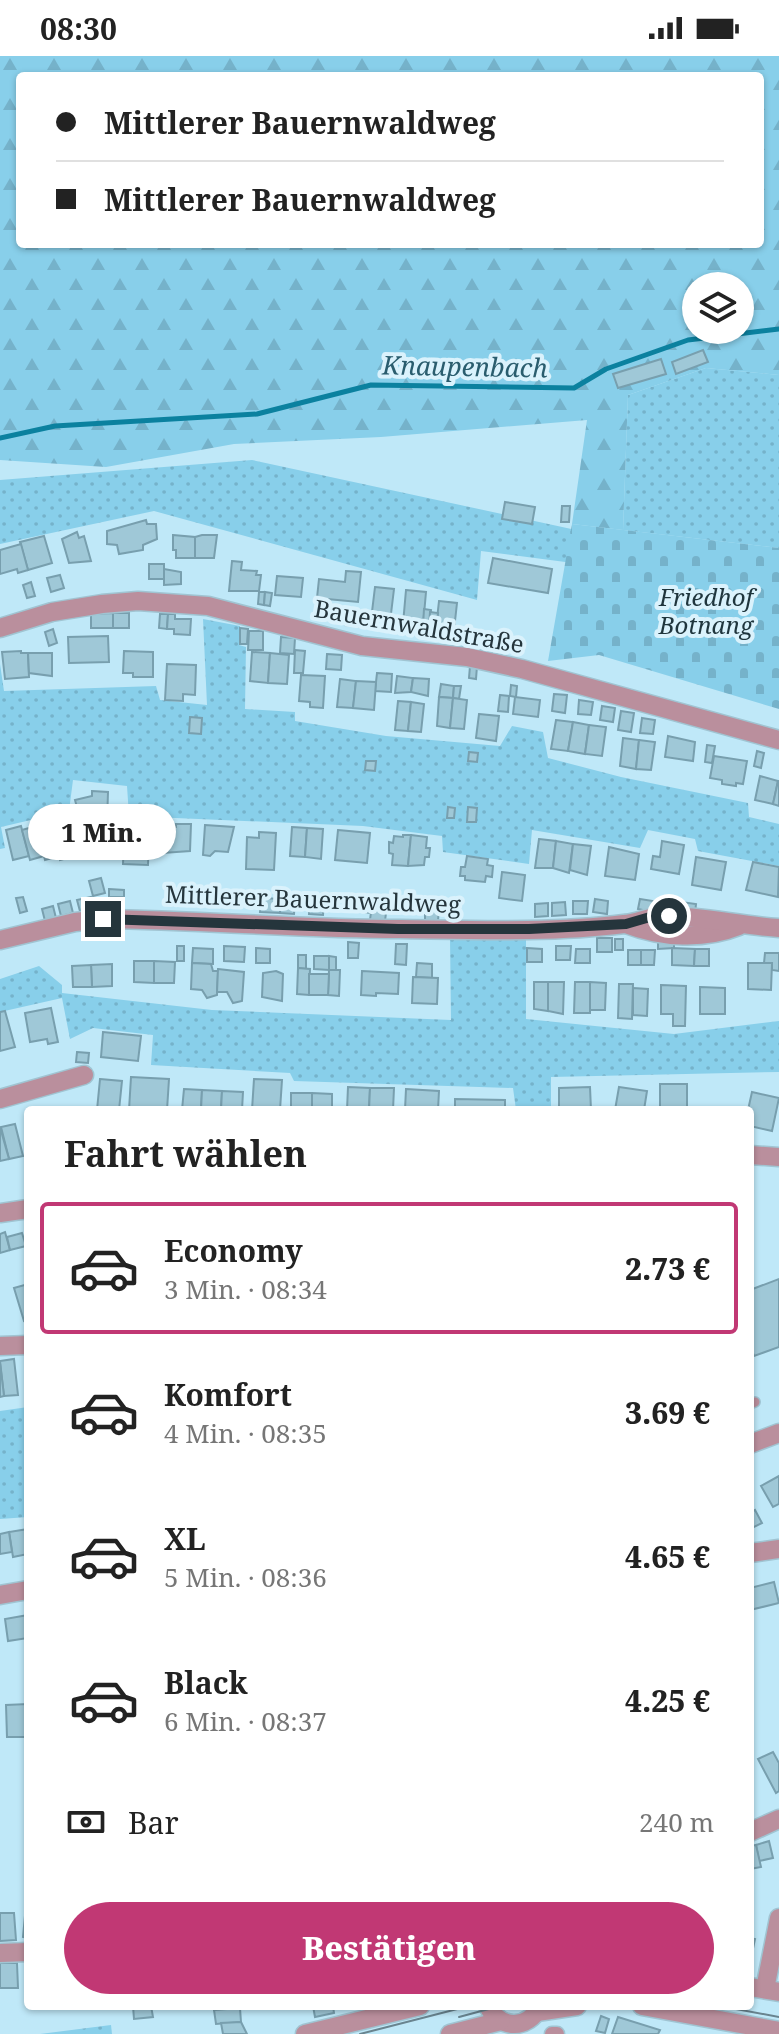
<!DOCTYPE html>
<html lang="de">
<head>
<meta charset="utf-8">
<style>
	body { margin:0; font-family:"Noto Serif",serif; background:#f2f2f2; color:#222; height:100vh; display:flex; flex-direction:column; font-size:30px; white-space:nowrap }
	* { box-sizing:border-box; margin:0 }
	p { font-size:26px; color:#767676 }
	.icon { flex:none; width:44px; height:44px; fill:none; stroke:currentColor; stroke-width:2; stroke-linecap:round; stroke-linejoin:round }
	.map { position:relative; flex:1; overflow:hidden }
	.drawer { position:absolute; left:24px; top:1050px; width:730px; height:904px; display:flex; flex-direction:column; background:#fff; border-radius:8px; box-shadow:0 2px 6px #0004 }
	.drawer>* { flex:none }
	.guide { position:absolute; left:16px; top:16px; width:748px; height:176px; border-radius:8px; box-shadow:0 2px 6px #0004; display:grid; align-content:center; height:176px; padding:0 40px; background:#fff }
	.buttons { position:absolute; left:682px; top:216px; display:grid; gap:16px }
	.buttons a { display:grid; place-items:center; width:72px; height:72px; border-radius:50%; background:#fff; box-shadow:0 2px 6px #0004; font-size:40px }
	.end { position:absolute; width:36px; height:36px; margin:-18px; border:10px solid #25353c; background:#fff; box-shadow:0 0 0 4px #fff }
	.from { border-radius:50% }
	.bubble { position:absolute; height:56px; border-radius:28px; background:#fff; box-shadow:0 2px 6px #0004; font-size:26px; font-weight:800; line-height:56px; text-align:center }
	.guide b { display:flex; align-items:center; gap:28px; height:76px; font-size:30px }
	.guide b+b { border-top:2px solid #e0e0e0 }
	.guide i { width:20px; height:20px; background:#222 }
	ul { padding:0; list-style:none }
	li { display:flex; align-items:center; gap:24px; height:132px; margin:0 16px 12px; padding:0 24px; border:4px solid transparent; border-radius:8px }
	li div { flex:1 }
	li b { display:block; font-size:30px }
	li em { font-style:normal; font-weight:800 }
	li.current { border-color:#c13874 }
	li>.icon { width:72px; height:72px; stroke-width:1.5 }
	h2 { padding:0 40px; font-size:36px; line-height:96px }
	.pay { display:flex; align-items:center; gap:20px; height:88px; padding:0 40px; font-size:30px }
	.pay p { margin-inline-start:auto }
	.cta { display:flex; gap:16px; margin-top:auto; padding:16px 40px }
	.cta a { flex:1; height:92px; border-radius:48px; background:#c13874; color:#fff; font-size:32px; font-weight:800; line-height:92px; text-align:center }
	.status { display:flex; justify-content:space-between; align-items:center; height:56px; padding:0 40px; background:#fff; direction:ltr }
	.status svg { height:22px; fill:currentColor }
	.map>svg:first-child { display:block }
	.green { fill:url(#green-dots) }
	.forest { fill:url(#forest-firs); fill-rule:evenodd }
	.cemetery { fill:url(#cemetery-stones) }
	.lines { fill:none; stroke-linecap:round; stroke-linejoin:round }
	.stream { stroke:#0b819f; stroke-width:5 }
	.building { fill:#9fc8d7; stroke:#789fae; stroke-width:2 }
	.service-casing { stroke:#a0c4d2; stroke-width:12 }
	.pedestrian-casing { stroke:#a0c4d2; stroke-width:17 }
	.minor-casing { stroke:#a0c4d2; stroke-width:21 }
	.service { stroke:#ba8f9d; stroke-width:9 }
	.pedestrian { stroke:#ba8f9d; stroke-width:14 }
	.minor { stroke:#ba8f9d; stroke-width:18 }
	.tram { stroke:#69848f; stroke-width:2 }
	.route { stroke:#25353c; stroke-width:10 }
	.labels { text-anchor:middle; stroke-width:8; stroke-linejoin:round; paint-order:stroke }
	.park-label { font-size:24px; font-style:italic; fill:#1f353d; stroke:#daf2fc }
	.street-label { font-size:24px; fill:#25353c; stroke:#daf2fc }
	.water-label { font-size:26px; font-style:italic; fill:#2a5d6e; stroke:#daf2fc }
</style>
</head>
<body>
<div class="status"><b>08:30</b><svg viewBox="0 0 49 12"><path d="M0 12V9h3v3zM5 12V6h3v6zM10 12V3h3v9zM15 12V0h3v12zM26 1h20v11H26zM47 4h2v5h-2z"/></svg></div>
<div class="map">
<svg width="779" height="1978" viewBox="0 0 779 1978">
	<defs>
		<pattern id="green-dots" width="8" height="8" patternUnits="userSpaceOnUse" patternTransform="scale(2)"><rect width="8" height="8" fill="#88cfea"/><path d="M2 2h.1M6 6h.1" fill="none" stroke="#75b2ca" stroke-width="1.8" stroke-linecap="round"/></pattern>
		<pattern id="forest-firs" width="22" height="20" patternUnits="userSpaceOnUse" patternTransform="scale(2)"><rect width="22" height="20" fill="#88cfea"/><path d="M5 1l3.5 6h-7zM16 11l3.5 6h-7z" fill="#75b2ca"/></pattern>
		<pattern id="cemetery-stones" width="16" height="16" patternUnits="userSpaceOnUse" patternTransform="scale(2)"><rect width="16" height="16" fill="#88cfea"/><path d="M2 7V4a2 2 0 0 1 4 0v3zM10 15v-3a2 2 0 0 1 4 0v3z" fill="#75b2ca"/></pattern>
	</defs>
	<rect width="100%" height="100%" fill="#bfe8f8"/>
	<!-- green -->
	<g class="green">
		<polygon points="706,312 779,319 779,492 623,474 628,339"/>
		<polygon points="252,404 576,474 573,507 481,495 477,544 154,455 0,488 0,424"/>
		<polygon points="203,563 240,570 239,589 246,591 245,653 295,656 295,665 386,680 500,690 512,670 543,676 548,702 621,721 748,747 749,761 779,768 779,810 698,795 695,783 648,774 640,792 532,774 529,808 443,796 442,780 363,770 129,760 127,730 73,724 69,755 1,771 5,792 0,793 0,608 4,635 156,630 160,644 207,649"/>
		<polygon points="450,882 526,882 526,963 674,978 779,965 779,1016 551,1021 551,1054 516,1054 513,1032 294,1025 290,1017 151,1009 153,979 93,972 70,983 62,942 0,956 0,923 39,910 62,929 62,937 212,954 451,964"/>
		<polygon points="28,1351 28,1461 0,1463 0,1355"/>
		<polygon points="111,1969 112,1978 40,1978"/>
	</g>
	<!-- forest -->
	<path class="forest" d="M0 0H779V319L706 312 628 339 623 474 572 468 587 364 381 381 234 388 106 411 0 404ZM20 20H760V188H20ZM696 230H740V274H696Z"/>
	<!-- cemetery -->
	<polygon class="cemetery" points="572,468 779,492 779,653 599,599 548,605"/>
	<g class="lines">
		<!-- stream -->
		<polyline class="stream" points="0,382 55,370 257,358 371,329 574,332 606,313 688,284 779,273"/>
	</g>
	<!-- building -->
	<g class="building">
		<polygon points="703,294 708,306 676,318 672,306"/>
		<polygon points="661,303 666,318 618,332 613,318"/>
		<polygon points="505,446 535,451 532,468 502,463"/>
		<polygon points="562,450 570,450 569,466 561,466"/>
		<polygon points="146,464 147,468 156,468 157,483 143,489 143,494 119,498 117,489 107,488 107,475"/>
		<polygon points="77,476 79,482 84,480 91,505 69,507 62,483"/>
		<polygon points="173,479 195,481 195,502 176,502 176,494 173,494"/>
		<polygon points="202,479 217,479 214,502 195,502 195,481"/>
		<polygon points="44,480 52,507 28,514 20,486"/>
		<polygon points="21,488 28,514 18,517 17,513 0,518 0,494"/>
		<polygon points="493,502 552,513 548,537 488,527"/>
		<polygon points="232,505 242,506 241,514 257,515 256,519 261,519 259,535 229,535"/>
		<rect x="149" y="508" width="15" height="15"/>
		<polygon points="164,513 181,516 181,528 164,529"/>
		<polygon points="346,515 361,516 358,546 317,542 319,523 345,526"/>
		<polygon points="60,519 64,532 51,536 47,522"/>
		<polygon points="277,520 303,522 301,541 275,539"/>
		<polygon points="31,526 35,540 27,542 23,529"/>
		<polygon points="375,531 394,533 390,566 371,564"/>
		<polygon points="406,534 426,536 423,570 403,568"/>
		<polygon points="259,536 265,536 264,549 258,548"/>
		<polygon points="265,536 272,537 270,550 264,549"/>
		<polygon points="439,545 457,547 454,574 436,572"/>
		<polygon points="424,553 431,554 429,570 423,570"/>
		<polygon points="346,555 364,557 363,571 345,569"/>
		<polygon points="430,556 438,557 436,572 429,571"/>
		<rect x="113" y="557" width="16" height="15"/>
		<polygon points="113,557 113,572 91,572 91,558"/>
		<polygon points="364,557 372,558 370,572 363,571"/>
		<polygon points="160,558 168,558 167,573 159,572"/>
		<polygon points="168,558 175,558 175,563 191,563 190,579 174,578 174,573 167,573"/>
		<polygon points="240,572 248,573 247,588 240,588"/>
		<polygon points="53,573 57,587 49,590 45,576"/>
		<polygon points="249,575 263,575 263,594 248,594"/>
		<polygon points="108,580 109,606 69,607 68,581"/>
		<polygon points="281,581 295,582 294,598 280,597"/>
		<polygon points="295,594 305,595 303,617 294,617"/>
		<polygon points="21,595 21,597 28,597 29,621 5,623 2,596"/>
		<polygon points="124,595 153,596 153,621 133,621 133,617 123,617"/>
		<polygon points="252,596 270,597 268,627 250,625"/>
		<polygon points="28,597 52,597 52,620 29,617"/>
		<polygon points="270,597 289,599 287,628 268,627"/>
		<polygon points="327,598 342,599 341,614 326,613"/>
		<polygon points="167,608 196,609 195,639 183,638 183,645 165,644"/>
		<polygon points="470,610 477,610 476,623 469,622"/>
		<polygon points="377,617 392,618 391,636 375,635"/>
		<polygon points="301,619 325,620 323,652 310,651 310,646 299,645"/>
		<polygon points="397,620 413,622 411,636 395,637"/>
		<polygon points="413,622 429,623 428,640 411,636"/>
		<polygon points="340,623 356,625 353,652 337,651"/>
		<polygon points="356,625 376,626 374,654 353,652"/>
		<polygon points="441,628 454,630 453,642 439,641"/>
		<polygon points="511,629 517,630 516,641 510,640"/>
		<polygon points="454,630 461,630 459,643 453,642"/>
		<polygon points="554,638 567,639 565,657 552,655"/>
		<polygon points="500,639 509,640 508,656 498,655"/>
		<polygon points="439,641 453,642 450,672 437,670"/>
		<polygon points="515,641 540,644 538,661 513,658"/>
		<polygon points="453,642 467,644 464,673 450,672"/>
		<polygon points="579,644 593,646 591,659 578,658"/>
		<polygon points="398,645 411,646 408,675 395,674"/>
		<polygon points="411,646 424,648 421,676 408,675"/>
		<polygon points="602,650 615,652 613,666 600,664"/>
		<polygon points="621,655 634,657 631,676 618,674"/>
		<polygon points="479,658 499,660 496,685 476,682"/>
		<polygon points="190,661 202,662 201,678 189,677"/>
		<polygon points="642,662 655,664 653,678 640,677"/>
		<polygon points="556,664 573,666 568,695 551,693"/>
		<polygon points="573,666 589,669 585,698 568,695"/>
		<polygon points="589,669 606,671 602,700 585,698"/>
		<polygon points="668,680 695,686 693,705 665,701"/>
		<polygon points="623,682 639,684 636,713 620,710"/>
		<polygon points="639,684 655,686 651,714 636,713"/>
		<polygon points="707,689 715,690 712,707 705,706"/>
		<polygon points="757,695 764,697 761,712 754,710"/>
		<polygon points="469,696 478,697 477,706 468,705"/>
		<polygon points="714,700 747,705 743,728 736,727 736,730 722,728 722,724 710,722"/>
		<polygon points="366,705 376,705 375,715 365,714"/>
		<polygon points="760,720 778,725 773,748 755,744"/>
		<polygon points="778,725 779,725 779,750 773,748"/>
		<polygon points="92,735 108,736 107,768 83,774 75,744 92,740"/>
		<polygon points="448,751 455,752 454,762 447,762"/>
		<polygon points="468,751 477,752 476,766 467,766"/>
		<polygon points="176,768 191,768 190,795 163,797 164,770 176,771"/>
		<polygon points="205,769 234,771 228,796 215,795 210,800 203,799"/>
		<polygon points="21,770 29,800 13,804 6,774"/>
		<polygon points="36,770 44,800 30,804 22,774"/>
		<polygon points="52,770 59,800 45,804 37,774"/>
		<polygon points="67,770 75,800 60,804 53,774"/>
		<polygon points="292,771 307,772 305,801 290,800"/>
		<polygon points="307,772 323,773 321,803 305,801"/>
		<polygon points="338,774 370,777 367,807 335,804"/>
		<polygon points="259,776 276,777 274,814 246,813 247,781 259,782"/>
		<polygon points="403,779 411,779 408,810 392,809 393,798 389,797 389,786 393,787 394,780 403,781"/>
		<polygon points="411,779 427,781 426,792 430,792 429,801 425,801 424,809 408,810"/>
		<polygon points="139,780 149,781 148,809 123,808 124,784 138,784"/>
		<polygon points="539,783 556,785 553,812 535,812"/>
		<polygon points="556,785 573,788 569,817 553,812"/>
		<polygon points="662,785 684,789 679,818 651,813 653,800 660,801"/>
		<polygon points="573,788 591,790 587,819 570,814"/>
		<polygon points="609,791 639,798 635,824 605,820"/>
		<polygon points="467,800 488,803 487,809 493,810 492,821 486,820 485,826 465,824 465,820 460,820 461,811 465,811"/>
		<polygon points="696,801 726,806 721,834 692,829"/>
		<polygon points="753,806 779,811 778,841 746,834"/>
		<polygon points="502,816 525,819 522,845 499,842"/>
		<polygon points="101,822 105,837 93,840 89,825"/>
		<polygon points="109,833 124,834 124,841 109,841"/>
		<polygon points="351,840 373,842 371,857 350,854"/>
		<polygon points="23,841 27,855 20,857 16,842"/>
		<polygon points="91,841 94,856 81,859 77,844"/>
		<polygon points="261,842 281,843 280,857 260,856"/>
		<polygon points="281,843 295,844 294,858 280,857"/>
		<polygon points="595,843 608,845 607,858 593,856"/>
		<polygon points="640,843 653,845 652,856 638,853"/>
		<polygon points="70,845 73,857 61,860 58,848"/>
		<polygon points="310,845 324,846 323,859 309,858"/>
		<polygon points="573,845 588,845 587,858 573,858"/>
		<polygon points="565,846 566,859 552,860 552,847"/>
		<polygon points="681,846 696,848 695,857 680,855"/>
		<polygon points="548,847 548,860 535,861 535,848"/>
		<polygon points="372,848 387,849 385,865 370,864"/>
		<polygon points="53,850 56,862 45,865 42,853"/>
		<polygon points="425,850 439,851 438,865 425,864"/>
		<rect x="597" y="882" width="15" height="14"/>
		<polygon points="658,882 674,882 674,892 658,893"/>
		<rect x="615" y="883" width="8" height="11"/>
		<polygon points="348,886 359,887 358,902 348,902"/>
		<polygon points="396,888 407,888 406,909 395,908"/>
		<rect x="177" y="890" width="7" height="15"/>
		<polygon points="224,890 245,891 244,906 224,905"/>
		<polygon points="556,890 571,890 570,904 556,904"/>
		<polygon points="193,892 213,893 213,908 192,907"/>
		<polygon points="256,892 270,893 270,907 256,907"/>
		<polygon points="527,892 542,893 542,906 527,906"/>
		<polygon points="672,892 695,893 694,910 672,909"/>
		<polygon points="576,893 590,893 590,907 575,907"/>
		<polygon points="695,893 709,893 709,910 694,910"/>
		<rect x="628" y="894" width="13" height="15"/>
		<polygon points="641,894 655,894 654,909 641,909"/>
		<polygon points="765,897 779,897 779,915 772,914 772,907 764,907"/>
		<polygon points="298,899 306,899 306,913 298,912"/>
		<polygon points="314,900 329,900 329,914 314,913"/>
		<polygon points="329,900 336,901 336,914 329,914"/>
		<polygon points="134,905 154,905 154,927 134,926"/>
		<polygon points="154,905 175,906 174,927 154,927"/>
		<polygon points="192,907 211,908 213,915 218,915 217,939 207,942 202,934 191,933"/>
		<polygon points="417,907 432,908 432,922 416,921"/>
		<polygon points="748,907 772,907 771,934 748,933"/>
		<polygon points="112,908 112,930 92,931 91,909"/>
		<polygon points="91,909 92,931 73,931 72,910"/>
		<polygon points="298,912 310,913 309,939 297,938"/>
		<polygon points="218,913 244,916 242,945 233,947 227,936 217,936"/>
		<polygon points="329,914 340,914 339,940 328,939"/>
		<polygon points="276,915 283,918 282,945 262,941 263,917"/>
		<polygon points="362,915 399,917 398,938 376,937 376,940 361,939"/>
		<polygon points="309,918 329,918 328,939 309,939"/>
		<polygon points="413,921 438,922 437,948 412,947"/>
		<polygon points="534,926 548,926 548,955 534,953"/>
		<polygon points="548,926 564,926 563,958 548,955"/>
		<polygon points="575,926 590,926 590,957 574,957"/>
		<polygon points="590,926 606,927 605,954 590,954"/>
		<polygon points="619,928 633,928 632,963 618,962"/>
		<polygon points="661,929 686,930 685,970 673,970 673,958 661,958"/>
		<polygon points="700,931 725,932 725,958 700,958"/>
		<polygon points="633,932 648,933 647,960 633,959"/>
		<polygon points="51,952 58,986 48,988 47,983 30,986 25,957"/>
		<polygon points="5,955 15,991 0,995 0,956"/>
		<polygon points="103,976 141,980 138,1005 101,1001"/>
		<polygon points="77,996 89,997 88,1007 76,1006"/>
		<polygon points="131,1021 169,1023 167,1054 129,1054"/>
		<polygon points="100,1023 122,1025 119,1054 97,1054"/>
		<polygon points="254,1023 282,1024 280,1054 252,1054"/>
		<rect x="660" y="1028" width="27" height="26"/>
		<polygon points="348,1031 370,1032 369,1054 347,1054"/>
		<polygon points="590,1031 591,1054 559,1054 559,1032"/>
		<polygon points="619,1031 647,1035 644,1054 615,1054"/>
		<polygon points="370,1032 394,1032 393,1054 369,1054"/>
		<polygon points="184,1033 202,1034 201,1054 182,1054"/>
		<polygon points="406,1033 439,1035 438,1054 405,1054"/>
		<polygon points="202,1034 222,1035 221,1054 201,1054"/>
		<polygon points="222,1035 243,1036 242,1054 221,1054"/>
		<polygon points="752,1036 779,1042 772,1075 750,1070 750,1054 748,1054"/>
		<rect x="291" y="1037" width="21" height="17"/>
		<polygon points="312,1037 332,1038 332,1054 312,1054"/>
		<polygon points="455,1043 505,1044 505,1054 455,1054"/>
		<polygon points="15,1068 23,1100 9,1103 1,1071"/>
		<polygon points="0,1071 9,1103 0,1105"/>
		<polygon points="5,1176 10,1194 0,1197 0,1178"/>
		<polygon points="22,1177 26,1190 10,1194 7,1181"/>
		<polygon points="779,1223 779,1291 754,1300 750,1288 750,1234"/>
		<polygon points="28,1228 28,1264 24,1265 14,1232"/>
		<polygon points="14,1303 18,1339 4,1340 0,1305"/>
		<polygon points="0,1307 4,1340 0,1341"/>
		<polygon points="779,1420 779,1448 773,1451 761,1430"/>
		<polygon points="755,1454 762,1467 750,1473 750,1457"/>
		<polygon points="28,1473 28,1498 13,1501 9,1476"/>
		<polygon points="9,1476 12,1496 0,1498 0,1478"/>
		<polygon points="774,1526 779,1547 750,1554 750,1532"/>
		<polygon points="28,1559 28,1582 8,1585 5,1563"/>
		<polygon points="28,1648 28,1681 7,1681 6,1649"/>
		<polygon points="773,1696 779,1707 779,1735 776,1737 758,1703"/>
		<polygon points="769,1785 773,1802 759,1805 756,1789"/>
		<polygon points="756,1789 761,1811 750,1813 750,1790"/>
		<polygon points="26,1849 28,1849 28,1882 23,1881"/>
		<polygon points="0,1857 14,1857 16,1884 0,1885"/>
		<polygon points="750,1882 755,1883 750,1907"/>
		<polygon points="0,1907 17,1907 18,1932 0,1932"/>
		<polygon points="133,1950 151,1950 153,1961 134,1963"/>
		<polygon points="214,1950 236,1950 236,1952 214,1954"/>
		<polygon points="306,1950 333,1950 334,1957 315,1961 313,1950"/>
		<polygon points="240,1952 241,1966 216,1968 214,1954"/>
		<polygon points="601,1960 609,1963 605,1977 596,1975"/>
		<polygon points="618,1961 660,1974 658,1978 612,1978"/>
		<polygon points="241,1966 247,1978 223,1978 221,1967"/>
	</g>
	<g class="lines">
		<defs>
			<polyline id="service" points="750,1348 755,1346"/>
			<polyline id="pedestrian" points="552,1978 557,1978"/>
			<g id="minor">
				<polyline points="0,572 52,556 102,548 138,545 208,550 362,590 467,601 522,613 779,684"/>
				<path d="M626 868C662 882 704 884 739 870"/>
				<path d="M0 884 75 866 103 863C202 864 301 873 400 873 472 874 553 877 624 868 638 867 650 860 665 860 704 860 741 870 779 872"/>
				<polyline points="0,1043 84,1019"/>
				<polyline points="750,1099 779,1101"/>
				<polyline points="0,1157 28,1153"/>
				<polyline points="0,1290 28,1289"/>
				<polyline points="750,1388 779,1377"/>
				<polyline points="750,1497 779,1493"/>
				<polyline points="0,1539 28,1534"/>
				<polyline points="750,1776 779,1763"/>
				<polyline points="0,1897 28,1896"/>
				<polyline points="750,1931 779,1936"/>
				<polyline points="765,1933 779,1862"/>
				<path d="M488 1950C500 1974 528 1974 540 1950"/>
				<polyline points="642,1950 779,1975"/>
				<polyline points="537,1956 577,1950"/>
				<polyline points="305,1978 420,1950"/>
				<polyline points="450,1978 501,1965"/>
			</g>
		</defs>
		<!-- service casing -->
		<use href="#service" class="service-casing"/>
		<!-- pedestrian casing -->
		<use href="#pedestrian" class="pedestrian-casing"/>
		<!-- minor casing -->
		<use href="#minor" class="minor-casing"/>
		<!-- service -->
		<use href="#service" class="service"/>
		<!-- pedestrian -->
		<use href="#pedestrian" class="pedestrian"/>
		<!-- minor -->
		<use href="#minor" class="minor"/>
		<!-- tram -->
		<g class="tram">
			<polyline points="720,1950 779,1961"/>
			<polyline points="459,1961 500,1950"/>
			<polyline points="360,1978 469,1950"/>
		</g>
	</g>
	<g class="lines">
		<!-- route -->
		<polyline class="route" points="103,863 398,873 529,873 626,868 650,861 669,860"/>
	</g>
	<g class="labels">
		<!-- park labels -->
		<g class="park-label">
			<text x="706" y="550">Friedhof<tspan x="706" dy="28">Botnang</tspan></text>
		</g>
		<!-- street labels -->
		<g class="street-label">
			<text transform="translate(419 571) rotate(10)" y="8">Bauernwaldstraße</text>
			<text transform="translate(313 844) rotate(2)" y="8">Mittlerer Bauernwaldweg</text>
		</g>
		<!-- water labels -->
		<g class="water-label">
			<text transform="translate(465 311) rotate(1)" y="9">Knaupenbach</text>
		</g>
	</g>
</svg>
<div class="buttons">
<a><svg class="icon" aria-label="layers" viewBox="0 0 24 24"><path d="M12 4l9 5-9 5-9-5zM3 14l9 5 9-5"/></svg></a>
</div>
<i class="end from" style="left:669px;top:860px"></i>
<i class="end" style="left:103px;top:863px"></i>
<div class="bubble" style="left:28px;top:748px;width:148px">1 Min.</div>
<div class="guide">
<b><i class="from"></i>Mittlerer Bauernwaldweg</b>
<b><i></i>Mittlerer Bauernwaldweg</b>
</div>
<section class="drawer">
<h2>Fahrt wählen</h2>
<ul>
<li class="current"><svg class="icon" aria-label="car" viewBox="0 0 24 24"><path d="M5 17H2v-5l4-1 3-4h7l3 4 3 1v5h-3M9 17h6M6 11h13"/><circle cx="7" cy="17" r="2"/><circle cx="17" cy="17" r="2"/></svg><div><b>Economy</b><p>3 Min. · 08:34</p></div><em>2.73 €</em></li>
<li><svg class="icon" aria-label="car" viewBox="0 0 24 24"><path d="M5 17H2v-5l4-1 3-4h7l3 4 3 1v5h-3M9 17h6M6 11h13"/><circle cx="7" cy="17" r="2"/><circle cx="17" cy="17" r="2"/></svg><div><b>Komfort</b><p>4 Min. · 08:35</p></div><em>3.69 €</em></li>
<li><svg class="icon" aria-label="car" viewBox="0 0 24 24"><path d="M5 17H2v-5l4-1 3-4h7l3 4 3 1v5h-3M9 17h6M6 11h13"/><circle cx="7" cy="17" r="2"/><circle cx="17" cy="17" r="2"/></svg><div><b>XL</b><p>5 Min. · 08:36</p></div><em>4.65 €</em></li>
<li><svg class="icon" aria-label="car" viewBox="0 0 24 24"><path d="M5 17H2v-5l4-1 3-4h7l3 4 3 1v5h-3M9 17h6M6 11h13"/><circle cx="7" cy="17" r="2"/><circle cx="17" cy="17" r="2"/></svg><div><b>Black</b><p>6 Min. · 08:37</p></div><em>4.25 €</em></li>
</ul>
<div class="pay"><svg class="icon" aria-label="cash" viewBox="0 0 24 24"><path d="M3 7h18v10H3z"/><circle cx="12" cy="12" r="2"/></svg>Bar<p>240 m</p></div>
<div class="cta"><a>Bestätigen</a></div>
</section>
</div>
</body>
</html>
